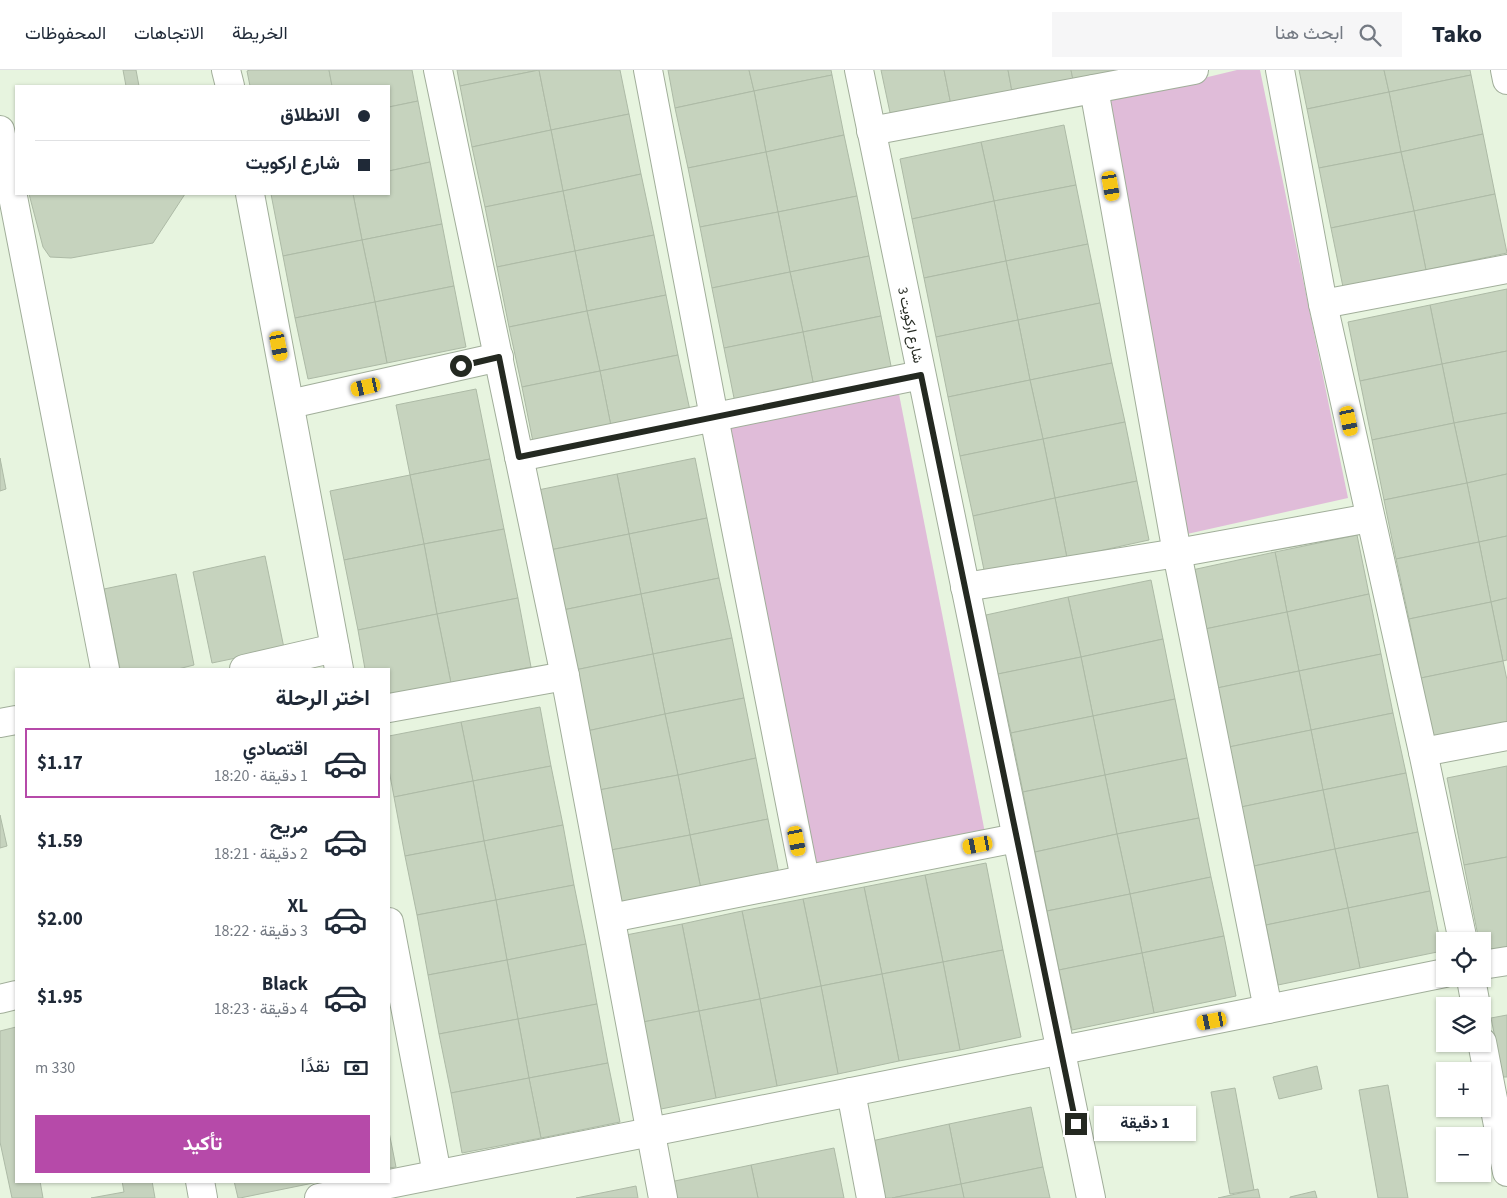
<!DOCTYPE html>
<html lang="ar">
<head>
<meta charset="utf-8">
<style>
	body { margin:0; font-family:"Source Sans 3",Vazirmatn,sans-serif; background:#f6f6f7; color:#1f2937; direction:rtl; height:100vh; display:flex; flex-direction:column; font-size:19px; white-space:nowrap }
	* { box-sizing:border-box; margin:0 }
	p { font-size:16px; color:#747a83 }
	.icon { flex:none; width:28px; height:28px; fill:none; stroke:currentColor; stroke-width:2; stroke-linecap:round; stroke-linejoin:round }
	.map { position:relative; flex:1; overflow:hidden; direction:ltr }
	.details { position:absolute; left:15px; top:598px; width:375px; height:515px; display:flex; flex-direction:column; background:#fff; border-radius:0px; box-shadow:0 1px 4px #0004; direction:rtl }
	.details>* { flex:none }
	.top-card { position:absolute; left:15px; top:15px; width:375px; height:110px; border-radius:0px; box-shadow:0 1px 4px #0004; direction:rtl; display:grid; align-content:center; height:110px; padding:0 20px; background:#fff }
	.tools { position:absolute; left:1436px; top:862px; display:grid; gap:10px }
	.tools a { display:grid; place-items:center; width:55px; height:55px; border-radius:0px; background:#fff; box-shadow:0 1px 4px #0004; font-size:25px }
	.end { position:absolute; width:22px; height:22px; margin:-11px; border:6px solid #242921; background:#fff; box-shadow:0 0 0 2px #fff }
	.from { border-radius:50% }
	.bubble { position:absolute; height:35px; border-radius:0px; background:#fff; box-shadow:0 1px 4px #0004; font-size:16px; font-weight:700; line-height:35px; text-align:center; direction:rtl }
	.car { position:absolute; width:15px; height:30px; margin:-15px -8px; border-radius:6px; box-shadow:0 0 4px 1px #0007; background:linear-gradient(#f5c518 24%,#345 0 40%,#f5c518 0 76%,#345 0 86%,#f5c518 0) }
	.top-card b { display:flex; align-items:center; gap:18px; height:48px; font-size:19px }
	.top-card b+b { border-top:1px solid #e0e1e3 }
	.top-card i { width:12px; height:12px; background:#1f2937 }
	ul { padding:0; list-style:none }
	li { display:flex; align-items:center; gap:15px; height:70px; margin:0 10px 8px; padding:0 10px; border:2px solid transparent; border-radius:0px }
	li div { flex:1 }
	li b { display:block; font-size:19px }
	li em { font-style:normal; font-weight:700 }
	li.on { border-color:#b64aa9 }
	li>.icon { width:45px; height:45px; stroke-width:1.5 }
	h2 { padding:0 20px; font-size:22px; line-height:60px }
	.pay { display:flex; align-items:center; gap:12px; height:55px; padding:0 20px; font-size:19px }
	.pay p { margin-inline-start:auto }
	.button { display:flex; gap:10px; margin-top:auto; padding:10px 20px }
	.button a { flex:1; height:58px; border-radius:0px; background:#b64aa9; color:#fff; font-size:20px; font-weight:700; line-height:58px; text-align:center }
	header { display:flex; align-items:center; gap:30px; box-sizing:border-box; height:70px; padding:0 25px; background:#fff; border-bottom:1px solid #e0e1e3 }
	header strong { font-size:24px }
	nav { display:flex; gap:28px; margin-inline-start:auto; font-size:18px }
	.search { width:350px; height:45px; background:#f6f6f7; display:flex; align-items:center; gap:12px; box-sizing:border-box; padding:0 18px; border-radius:0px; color:#747a83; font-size:19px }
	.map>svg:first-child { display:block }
	.green { fill:#e0bcd9 }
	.building { fill:#c6d3be; stroke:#adbaa6 }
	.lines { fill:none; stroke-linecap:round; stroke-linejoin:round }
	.street-casing { stroke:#a1ae9a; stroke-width:30 }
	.street { stroke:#fff; stroke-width:28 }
	.route { stroke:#242921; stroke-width:6 }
	.labels { text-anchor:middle; stroke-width:4; stroke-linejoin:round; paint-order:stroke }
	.street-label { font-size:14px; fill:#242921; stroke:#fff }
</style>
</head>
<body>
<header>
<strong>Tako</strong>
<div class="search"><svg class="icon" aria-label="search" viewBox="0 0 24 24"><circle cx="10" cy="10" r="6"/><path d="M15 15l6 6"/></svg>ابحث هنا</div>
<nav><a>الخريطة</a><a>الاتجاهات</a><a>المحفوظات</a></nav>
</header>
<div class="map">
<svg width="1507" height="1128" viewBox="0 0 1507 1128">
	<rect width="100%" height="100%" fill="#e7f4df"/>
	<!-- green -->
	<g class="green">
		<polygon points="1237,0 1260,0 1348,428 1187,464 1104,32"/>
		<polygon points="898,319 986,768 811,802 724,355"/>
	</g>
	<!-- building -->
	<g class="building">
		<polygon points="123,0 136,0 139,16 126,16"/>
		<polygon points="250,0 329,0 332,16 250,16 247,1"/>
		<polygon points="329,0 412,0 418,31 389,37 389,16 332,16"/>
		<polygon points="457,0 539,0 460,16"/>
		<polygon points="539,0 551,60 472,77 460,16"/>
		<polygon points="539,0 620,0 629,44 551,60"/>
		<polygon points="668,0 749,0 754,21 675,38"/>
		<polygon points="749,0 831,0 832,5 754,21"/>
		<polygon points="881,0 944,0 952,40 892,52"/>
		<polygon points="944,0 1008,0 1013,27 952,40"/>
		<polygon points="1008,0 1071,0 1074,15 1013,27"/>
		<polygon points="1071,0 1134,0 1074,15"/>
		<polygon points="1299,0 1384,0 1389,22 1307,39"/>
		<polygon points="1384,0 1470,0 1471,5 1389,22"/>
		<polygon points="832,5 844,65 766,82 754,21"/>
		<polygon points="1471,5 1483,64 1401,82 1389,22"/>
		<polygon points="754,21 766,82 688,98 675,38"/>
		<polygon points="1389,22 1401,82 1319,98 1307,39"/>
		<polygon points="418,31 430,92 389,101 389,37"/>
		<polygon points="629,44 641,104 563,121 551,60"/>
		<polygon points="1064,55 1076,115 994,131 981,72"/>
		<polygon points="551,60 563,121 485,137 472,77"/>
		<polygon points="1483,64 1495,124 1414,141 1401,82"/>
		<polygon points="844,65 857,126 778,142 766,82"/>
		<polygon points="981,72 994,131 912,149 900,89"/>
		<polygon points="766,82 778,142 700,157 688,98"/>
		<polygon points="1401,82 1414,141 1331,158 1319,98"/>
		<polygon points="430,92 442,154 362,170 353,124 389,124 389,101"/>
		<polygon points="641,104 654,165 575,181 563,121"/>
		<polygon points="1076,115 1088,174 1006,191 994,131"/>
		<polygon points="563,121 575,181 497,197 485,137"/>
		<polygon points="29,124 185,124 153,173 71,188 50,187 43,177"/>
		<polygon points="271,124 353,124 362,170 283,186"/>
		<polygon points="1495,124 1507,183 1426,200 1414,141"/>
		<polygon points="857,126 869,186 790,202 778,142"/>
		<polygon points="994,131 1006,191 924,208 912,149"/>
		<polygon points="1414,141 1426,200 1343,217 1331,158"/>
		<polygon points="778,142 790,202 712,218 700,157"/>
		<polygon points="442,154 454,216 375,232 362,170"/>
		<polygon points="654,165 666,225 587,241 575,181"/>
		<polygon points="362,170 375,232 295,248 283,186"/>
		<polygon points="1088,174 1100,233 1018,250 1006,191"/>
		<polygon points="575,181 587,241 509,257 497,197"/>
		<polygon points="869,186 881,246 803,262 790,202"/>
		<polygon points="1006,191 1018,250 936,267 924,208"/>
		<polygon points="790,202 803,262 724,278 712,218"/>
		<polygon points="454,216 466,277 387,293 375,232"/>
		<polygon points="1507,219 1507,281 1442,294 1430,235"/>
		<polygon points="666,225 678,285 600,301 587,241"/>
		<polygon points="375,232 387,293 308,309 295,248"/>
		<polygon points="1100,233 1112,293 1030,310 1018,250"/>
		<polygon points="1430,235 1442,294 1360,311 1348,252"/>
		<polygon points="587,241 600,301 522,317 509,257"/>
		<polygon points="881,246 893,306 815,322 803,262"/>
		<polygon points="1018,250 1030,310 948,327 936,267"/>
		<polygon points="803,262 815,322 736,338 724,278"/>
		<polygon points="1507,281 1507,343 1454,353 1442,294"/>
		<polygon points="678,285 691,345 612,361 600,301"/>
		<polygon points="1112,293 1125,352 1043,369 1030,310"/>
		<polygon points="1442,294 1454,353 1372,370 1360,311"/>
		<polygon points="600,301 612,361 534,377 522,317"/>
		<polygon points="1030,310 1043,369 960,386 948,327"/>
		<polygon points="476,319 490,389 410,405 396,335"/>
		<polygon points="1507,343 1507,404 1467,413 1454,353"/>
		<polygon points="1125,352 1137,411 1055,428 1043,369"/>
		<polygon points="1454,353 1467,413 1384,430 1372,370"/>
		<polygon points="1043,369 1055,428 973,446 960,386"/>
		<polygon points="0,388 6,419 0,421"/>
		<polygon points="695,388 707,448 629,464 617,404"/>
		<polygon points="490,389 504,459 424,474 410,405"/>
		<polygon points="617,404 629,464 550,480 538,420"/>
		<polygon points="1507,404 1507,466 1479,472 1467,413"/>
		<polygon points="410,405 424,474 344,490 330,421"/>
		<polygon points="1137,411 1149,470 1067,488 1055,428"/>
		<polygon points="1467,413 1479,472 1396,489 1384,430"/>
		<polygon points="1055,428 1067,488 985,505 973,446"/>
		<polygon points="707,448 719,508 641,524 629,464"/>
		<polygon points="504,459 518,528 437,544 424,474"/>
		<polygon points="629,464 641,524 563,540 550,480"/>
		<polygon points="1357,465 1369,524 1287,542 1275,482"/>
		<polygon points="1507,466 1507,528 1491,532 1479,472"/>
		<polygon points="1479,472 1491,532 1409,549 1396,489"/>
		<polygon points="424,474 437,544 358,560 344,490"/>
		<polygon points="1275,482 1287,542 1205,559 1192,500"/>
		<polygon points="265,486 284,578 212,593 193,502"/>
		<polygon points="176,504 194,595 178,599 120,599 104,519"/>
		<polygon points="719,508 732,568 653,584 641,524"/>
		<polygon points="1151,510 1163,569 1081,587 1068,527"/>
		<polygon points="641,524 653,584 575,600 563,540"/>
		<polygon points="1369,524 1381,584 1299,601 1287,542"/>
		<polygon points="1068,527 1081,587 998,604 986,545"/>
		<polygon points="518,528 531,597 451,613 437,544"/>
		<polygon points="1507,528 1507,590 1503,591 1491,532"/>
		<polygon points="1491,532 1503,591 1421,608 1409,549"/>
		<polygon points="1287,542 1299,601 1217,618 1205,559"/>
		<polygon points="437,544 451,613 389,626 389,599 365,599 358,560"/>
		<polygon points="732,568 744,628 665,644 653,584"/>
		<polygon points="1163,569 1175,629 1093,646 1081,587"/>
		<polygon points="653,584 665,644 587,661 575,600"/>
		<polygon points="1381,584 1393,643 1311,660 1299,601"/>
		<polygon points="1081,587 1093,646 1011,663 998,604"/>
		<polygon points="1503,591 1507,610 1507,652 1433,667 1421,608"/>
		<polygon points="1299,601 1311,660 1229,677 1217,618"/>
		<polygon points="744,628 756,688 678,705 665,644"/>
		<polygon points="1175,629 1187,688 1105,705 1093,646"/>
		<polygon points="540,637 551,696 473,711 461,652"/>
		<polygon points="1393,643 1406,703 1323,720 1311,660"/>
		<polygon points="665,644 678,705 599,720 587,661"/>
		<polygon points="1093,646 1105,705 1023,722 1011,663"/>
		<polygon points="461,652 473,711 394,727 389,700 389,666"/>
		<polygon points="1311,660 1323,720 1241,737 1229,677"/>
		<polygon points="756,688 768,749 690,765 678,705"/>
		<polygon points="1187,688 1199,748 1117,764 1105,705"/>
		<polygon points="551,696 563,755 484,771 473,711"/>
		<polygon points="1507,696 1507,787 1464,795 1447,708"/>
		<polygon points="1406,703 1418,762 1335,779 1323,720"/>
		<polygon points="678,705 690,765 611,780 599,720"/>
		<polygon points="1105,705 1117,764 1035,782 1023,722"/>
		<polygon points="473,711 484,771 405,786 394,727"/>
		<polygon points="1323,720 1335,779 1254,796 1241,737"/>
		<polygon points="0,745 7,776 0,778"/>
		<polygon points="1199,748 1211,807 1130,824 1117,764"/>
		<polygon points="768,749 780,809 702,824 690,765"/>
		<polygon points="563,755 574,815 496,830 484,771"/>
		<polygon points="1418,762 1430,821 1348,838 1335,779"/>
		<polygon points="1117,764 1130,824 1047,841 1035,782"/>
		<polygon points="690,765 702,824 624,841 611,780"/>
		<polygon points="484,771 496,830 417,845 405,786"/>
		<polygon points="1335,779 1348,838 1266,855 1254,796"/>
		<polygon points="1507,787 1507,877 1482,882 1482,871 1479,871 1464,795"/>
		<polygon points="986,793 1003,880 943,892 925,805"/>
		<polygon points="925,805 943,892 882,904 864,817"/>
		<polygon points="1211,807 1224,866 1142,883 1130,824"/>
		<polygon points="574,815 586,874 507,890 496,830"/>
		<polygon points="864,817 882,904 821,916 803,829"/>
		<polygon points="1430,821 1442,881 1360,898 1348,838"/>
		<polygon points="1130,824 1142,883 1059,900 1047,841"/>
		<polygon points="803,829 821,916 760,929 742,841"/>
		<polygon points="496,830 507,890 428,905 417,845"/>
		<polygon points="1348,838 1360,898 1278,915 1266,855"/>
		<polygon points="742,841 760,929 699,941 682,854"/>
		<polygon points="682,854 699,941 638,953 621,866"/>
		<polygon points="1224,866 1236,926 1154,943 1142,883"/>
		<polygon points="586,874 597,934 518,949 507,890"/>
		<polygon points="1003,880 1021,967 960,980 943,892"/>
		<polygon points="1142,883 1154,943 1072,960 1059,900"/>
		<polygon points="507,890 518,949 439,964 428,905"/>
		<polygon points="943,892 960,980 899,991 882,904"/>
		<polygon points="882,904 899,991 838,1004 821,916"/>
		<polygon points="821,916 838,1004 777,1016 760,929"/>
		<polygon points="760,929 777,1016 716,1028 699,941"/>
		<polygon points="597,934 608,993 529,1008 518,949"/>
		<polygon points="699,941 716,1028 656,1040 638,953"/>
		<polygon points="1507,945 1507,1007 1503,1007 1491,948"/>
		<polygon points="518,949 529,1008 451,1023 439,964"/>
		<polygon points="16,957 16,1111 40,1111 43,1128 12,1128 0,1072 0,961"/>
		<polygon points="608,993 620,1052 541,1068 529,1008"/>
		<polygon points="1317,996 1322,1019 1279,1029 1273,1007"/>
		<polygon points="529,1008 541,1068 462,1083 451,1023"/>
		<polygon points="1388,1015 1408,1128 1378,1128 1359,1020"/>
		<polygon points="1235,1018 1254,1120 1230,1124 1211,1022"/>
		<polygon points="1031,1037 1043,1097 961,1114 949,1054"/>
		<polygon points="949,1054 961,1114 892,1128 878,1128 867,1072"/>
		<polygon points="389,1062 396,1097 389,1098"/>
		<polygon points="834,1078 844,1128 758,1128 751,1095"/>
		<polygon points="751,1095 758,1128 673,1128 670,1112"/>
		<polygon points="1043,1097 1050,1128 964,1128 961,1114"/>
		<polygon points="122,1111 152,1111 155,1128 91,1128 124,1122"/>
		<polygon points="234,1111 323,1111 240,1128 238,1128"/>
		<polygon points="961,1114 964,1128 892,1128"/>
		<polygon points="636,1116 638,1128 576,1128"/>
		<polygon points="1258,1119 1260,1128 1218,1128"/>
		<polygon points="1315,1121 1317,1128 1290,1128 1290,1127"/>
	</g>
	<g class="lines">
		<defs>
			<g id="street">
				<polyline points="226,0 230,16"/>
				<polyline points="438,0 565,606 663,1128"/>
				<polyline points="648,0 714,347 805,809"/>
				<polyline points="859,0 1091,1128"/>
				<polyline points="1280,0 1323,234 1423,682 1463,871"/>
				<polyline points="1505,0 1507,10"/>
				<polyline points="1094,19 1177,483 1268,939"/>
				<polyline points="0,60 105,599"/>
				<polyline points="871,61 1194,0"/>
				<polyline points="250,124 339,599"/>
				<polyline points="1323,234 1507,199"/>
				<polyline points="290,334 499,287"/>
				<polyline points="519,387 921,305"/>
				<polyline points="965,517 1177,483 1370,448"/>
				<polyline points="244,599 335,578"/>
				<polyline points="389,638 565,606"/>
				<polyline points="0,653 16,650"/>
				<polyline points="1423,682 1507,666"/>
				<polyline points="611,848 1016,768"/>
				<polyline points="389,852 437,1104"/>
				<polyline points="1482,895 1507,891"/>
				<polyline points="1471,909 1476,936"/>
				<polyline points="0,929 16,925"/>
				<polyline points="1482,972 1507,1102"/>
				<polyline points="851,1022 871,1128"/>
				<polyline points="200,1111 203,1128"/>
				<polyline points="319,1128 1268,939 1445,903"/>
			</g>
		</defs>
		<!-- street casing -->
		<use href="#street" class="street-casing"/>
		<!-- street -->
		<use href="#street" class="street"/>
	</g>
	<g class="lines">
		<!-- route -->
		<polyline class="route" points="461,296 499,287 519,387 921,305 1076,1054"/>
	</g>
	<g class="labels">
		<!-- street labels -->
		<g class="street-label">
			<text transform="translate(911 255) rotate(78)" y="5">شارع اركويت 3</text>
		</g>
	</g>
</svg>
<div class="tools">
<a><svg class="icon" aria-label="locate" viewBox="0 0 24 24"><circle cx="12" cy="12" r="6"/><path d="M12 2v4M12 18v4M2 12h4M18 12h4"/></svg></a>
<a><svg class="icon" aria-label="layers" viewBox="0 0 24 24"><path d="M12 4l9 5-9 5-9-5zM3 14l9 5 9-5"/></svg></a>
<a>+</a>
<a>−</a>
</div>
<i class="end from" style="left:461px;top:296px"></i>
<i class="end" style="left:1076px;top:1054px"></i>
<div class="bubble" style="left:1094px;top:1036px;width:102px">1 دقيقة</div>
<i class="car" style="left:1111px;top:116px;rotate:170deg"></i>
<i class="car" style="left:279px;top:276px;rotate:169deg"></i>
<i class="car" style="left:366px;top:317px;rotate:257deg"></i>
<i class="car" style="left:1349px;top:351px;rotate:168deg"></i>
<i class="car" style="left:797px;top:771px;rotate:169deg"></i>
<i class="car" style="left:978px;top:775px;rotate:259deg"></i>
<i class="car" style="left:1212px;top:951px;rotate:259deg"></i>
<div class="top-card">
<b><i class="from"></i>الانطلاق</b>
<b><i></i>شارع اركويت</b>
</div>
<section class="details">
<h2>اختر الرحلة</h2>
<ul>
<li class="on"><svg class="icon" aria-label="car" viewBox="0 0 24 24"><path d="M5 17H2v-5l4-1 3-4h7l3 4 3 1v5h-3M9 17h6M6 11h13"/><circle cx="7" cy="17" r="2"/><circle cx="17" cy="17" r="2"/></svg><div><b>اقتصادي</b><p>1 دقيقة · 18:20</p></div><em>$1.17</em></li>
<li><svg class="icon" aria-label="car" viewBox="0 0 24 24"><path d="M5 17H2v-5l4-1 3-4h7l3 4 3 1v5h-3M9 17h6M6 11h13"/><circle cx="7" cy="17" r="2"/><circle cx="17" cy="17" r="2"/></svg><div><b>مريح</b><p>2 دقيقة · 18:21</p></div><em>$1.59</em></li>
<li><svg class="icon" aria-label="car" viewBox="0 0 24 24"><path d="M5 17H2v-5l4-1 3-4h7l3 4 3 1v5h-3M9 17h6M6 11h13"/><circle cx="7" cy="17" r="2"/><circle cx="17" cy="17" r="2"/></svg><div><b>XL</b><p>3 دقيقة · 18:22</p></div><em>$2.00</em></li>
<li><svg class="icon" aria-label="car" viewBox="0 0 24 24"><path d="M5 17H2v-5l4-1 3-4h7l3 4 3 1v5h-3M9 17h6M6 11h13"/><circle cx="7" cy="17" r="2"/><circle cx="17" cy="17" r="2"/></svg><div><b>Black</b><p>4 دقيقة · 18:23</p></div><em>$1.95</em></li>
</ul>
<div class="pay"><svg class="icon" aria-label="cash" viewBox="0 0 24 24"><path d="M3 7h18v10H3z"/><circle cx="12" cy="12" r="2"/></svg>نقدًا<p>330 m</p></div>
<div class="button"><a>تأكيد</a></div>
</section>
</div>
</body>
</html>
